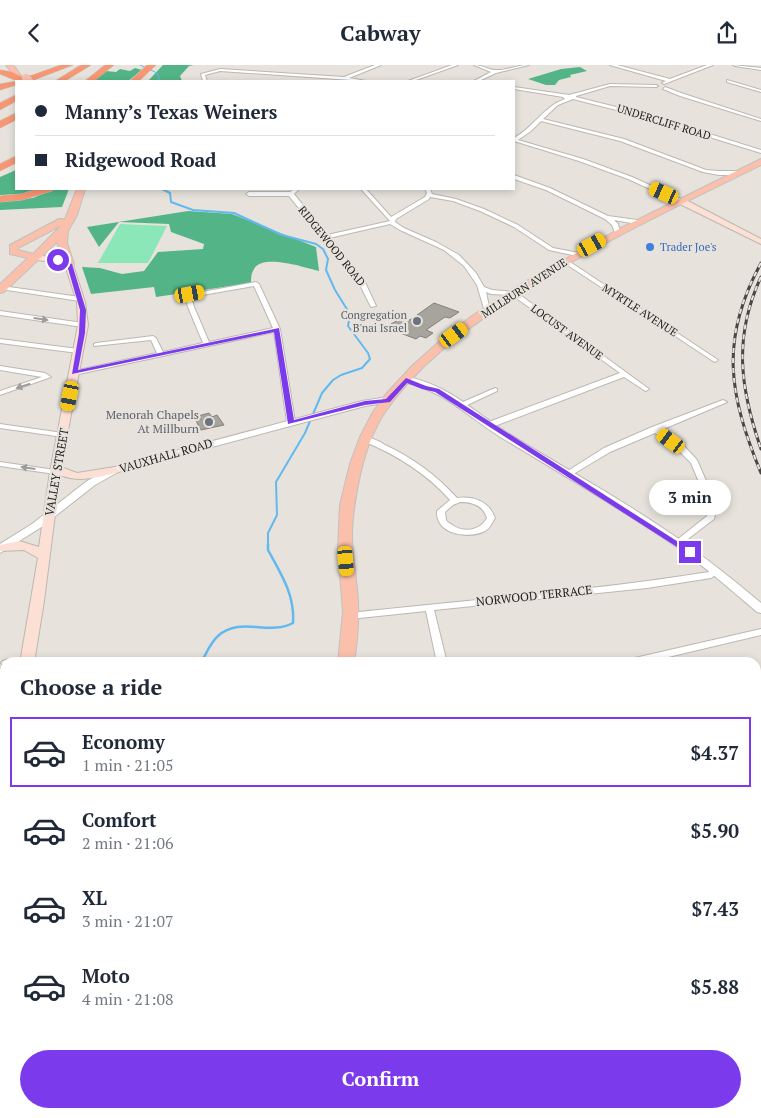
<!DOCTYPE html>
<html lang="en">
<head>
<meta charset="utf-8">
<style>
	body { margin:0; font-family:"PT Serif",serif; background:#f2f2f3; color:#1f2937; height:100vh; display:flex; flex-direction:column; font-size:19px; white-space:nowrap }
	* { box-sizing:border-box; margin:0 }
	p { font-size:16px; color:#747a83 }
	.icon { flex:none; width:28px; height:28px; fill:none; stroke:currentColor; stroke-width:2; stroke-linecap:round; stroke-linejoin:round }
	.map { position:relative; flex:1; overflow:hidden }
	.sheet { position:absolute; left:0px; top:592px; width:761px; height:461px; display:flex; flex-direction:column; background:#fff; border-radius:15px 15px 0 0; box-shadow:0 2px 8px #0003 }
	.sheet>* { flex:none }
	.top-card { position:absolute; left:15px; top:15px; width:500px; height:110px; border-radius:0px; box-shadow:0 2px 8px #0003; display:grid; align-content:center; height:110px; padding:0 20px; background:#fff }
	.end { position:absolute; width:22px; height:22px; margin:-11px; border:6px solid #7c3aed; background:#fff; box-shadow:0 0 0 2px #fff }
	.from { border-radius:50% }
	.bubble { position:absolute; height:35px; border-radius:18px; background:#fff; box-shadow:0 2px 8px #0003; font-size:16px; font-weight:600; line-height:35px; text-align:center }
	.car { position:absolute; width:15px; height:30px; margin:-15px -8px; border-radius:6px; box-shadow:0 0 4px 1px #0007; background:linear-gradient(#f5c518 24%,#345 0 40%,#f5c518 0 76%,#345 0 86%,#f5c518 0) }
	.top-card b { display:flex; align-items:center; gap:18px; height:48px; font-size:19px }
	.top-card b+b { border-top:1px solid #e0e1e3 }
	.top-card i { width:12px; height:12px; background:#1f2937 }
	ul { padding:0; list-style:none }
	li { display:flex; align-items:center; gap:15px; height:70px; margin:0 10px 8px; padding:0 10px; border:2px solid transparent; border-radius:0px }
	li div { flex:1 }
	li b { display:block; font-size:19px }
	li em { font-style:normal; font-weight:600 }
	li.active { border-color:#7c3aed }
	li>.icon { width:45px; height:45px; stroke-width:1.5 }
	h2 { padding:0 20px; font-size:22px; line-height:60px }
	.action { display:flex; gap:10px; margin-top:auto; padding:10px 20px }
	.action a { flex:1; height:58px; border-radius:30px; background:#7c3aed; color:#fff; font-size:20px; font-weight:600; line-height:58px; text-align:center }
	header { display:flex; justify-content:space-between; align-items:center; height:65px; padding:0 20px; background:#fff; font-size:22px; font-weight:600 }
	.map>svg:first-child { display:block }
	.green { fill:#8be6b8 }
	.forest { fill:#53b587 }
	.lines { fill:none; stroke-linecap:round; stroke-linejoin:round }
	.stream-far2 { stroke:#62b9f0; stroke-width:1 }
	.stream-far1 { stroke:#62b9f0; stroke-width:2 }
	.stream { stroke:#62b9f0; stroke-width:2.5 }
	.building { fill:#a7a39d; stroke:#85817a }
	.minor-casing { stroke:#bcb8b1; stroke-width:2 }
	.tertiary-casing { stroke:#bcb8b1; stroke-width:2 }
	.secondary-casing { stroke:#bcb8b1; stroke-width:2 }
	.primary-casing { stroke:#c1c1c0; stroke-width:2 }
	.motorway-casing { stroke:#c1c1c0; stroke-width:1 }
	.minor { fill:#fff; fill-rule:evenodd }
	.tertiary { fill:#fff; fill-rule:evenodd }
	.secondary { fill:#fde0d5; fill-rule:evenodd }
	.primary { fill:#fbc0ab; fill-rule:evenodd }
	.motorway { fill:#f99673; fill-rule:evenodd }
	.rail-casing { stroke:#484743; stroke-width:3 }
	.rail { stroke:#e7e3dc; stroke-width:2; stroke-dasharray:5; stroke-linecap:butt }
	.primary-bridge-casing { stroke:#c1c1c0; stroke-width:9; stroke-linecap:butt }
	.primary-bridge { stroke:#fbc0ab; stroke-width:8 }
	.oneway { fill:#9c9c9a }
	.route { fill:#7c3aed }
	.shop-dot { fill:#3f7fe0; stroke:#e7e3dc; stroke-width:2 }
	.worship-dot { fill:#6b7280; stroke:#e7e3dc; stroke-width:2 }
	.labels { text-anchor:middle; stroke-width:4.5; stroke-linejoin:round; paint-order:stroke }
	.far-street-label { font-size:11px; fill:#23221f; stroke:#e7e3dc }
	.far-shop-label { font-size:11px; fill:#366cbe; stroke:#e7e3dc; text-anchor:start }
	.far-worship-label { font-size:11px; fill:#5b616d; stroke:#e7e3dc; text-anchor:end }
	.worship-label { font-size:12px; fill:#5b616d; stroke:#e7e3dc; text-anchor:end }
	.street-label { font-size:12px; fill:#23221f; stroke:#e7e3dc }
</style>
</head>
<body>
<header><svg class="icon" aria-label="back" viewBox="0 0 24 24"><path d="M15 5l-7 7 7 7"/></svg>Cabway<svg class="icon" aria-label="share" viewBox="0 0 24 24"><path d="M12 15V3M7 8l5-5 5 5M5 13v7h14v-7"/></svg></header>
<div class="map">
<svg width="761" height="1053" viewBox="0 0 761 1053">
	<rect width="100%" height="100%" fill="#e7e3dc"/>
	<!-- green -->
	<g class="green">
		<polygon points="120,159 167,161 148,198 98,198"/>
		<polygon points="761,875 761,1053 44,1053 49,1049 756,1049 756,878"/>
	</g>
	<!-- forest -->
	<g class="forest">
		<polygon points="163,0 194,0 189,1 180,11 182,16 148,16"/>
		<polygon points="580,2 587,6 570,10 571,12 559,15 555,20 546,20 528,14 561,4"/>
		<polygon points="135,3 142,5 128,16 92,16 106,6 116,7 120,4 130,6"/>
		<polygon points="16,105 16,124 40,124 24,129 0,130 0,112"/>
		<polygon points="54,124 69,124 62,142 0,145 0,136 33,133"/>
		<path d="M188 146 232 149 316 182 319 206C305 203 260 187 253 206 251 209 251 214 251 218L156 232 154 222 91 229 82 202 100 203 122 209 144 206 158 187 203 184 204 179 171 167 169 159 119 157 99 182 87 162Z"/>
	</g>
	<g class="lines">
		<!-- stream-far2 -->
		<polyline class="stream-far2" points="140,0 157,8 160,16"/>
		<!-- stream-far1 -->
		<polyline class="stream-far1" points="162,124 170,128 171,137 193,145 234,148 282,170 316,179 323,184 328,194 326,205 335,225 350,249 348,261 368,288 370,294 362,303 341,310 333,315 322,328 305,368 276,417 277,450 268,468 268,480"/>
		<!-- stream -->
		<path class="stream" d="M201 598C206 589 210 578 218 571 240 551 269 571 293 558 295 530 281 509 268 485V479"/>
	</g>
	<!-- building -->
	<g class="building">
		<polygon points="434,238 459,247 450,253 445,252 426,265 433,268 426,273 420,271 416,274 395,266 397,265 391,263 393,261 389,260 402,253 410,255"/>
		<polygon points="209,348 212,352 217,350 224,360 201,365 196,356 201,354 198,351"/>
	</g>
	<g class="lines">
		<defs>
			<g id="minor">
				<polygon points="375,0 381,0 349,13 366,16 220,6 205,10 207,16 203,16 201,9 220,4 344,12"/>
				<polygon points="452,0 458,0 413,16 408,16"/>
				<path d="M474 0C482 0 490 6 497 5 508 5 518 0 529 0L496 8 479 16H474L491 7Z"/>
				<polygon points="610,0 617,0 670,14 707,0 713,0 664,19 662,18 666,16"/>
				<polygon points="733,0 761,3 761,5 735,1"/>
				<polygon points="727,15 761,25 761,27 727,17"/>
				<path d="M610 19 656 20 658 21 656 22 610 21 576 31V32L652 51 761 85V88L648 53 573 34 558 40 543 54 624 74 706 105 719 106H739L742 108 739 110H719L703 107 620 76 541 56 531 66 518 75 583 94 632 112 683 135V137L681 138 628 114 579 96 514 76V73C533 63 544 41 565 34L563 32 514 24V22L569 30Z"/>
				<polygon points="665,22 684,29 761,54 761,56 680,31 663,24"/>
				<polygon points="514,110 550,123 608,151 637,155 640,157 637,159 614,155 618,159 620,167 615,168 612,160 605,154 546,125 514,114"/>
				<polygon points="294,124 299,124 294,129 327,170 390,156 361,124 366,124 391,152 425,132 427,128 425,124 430,124 432,129 456,134 484,144 518,160 553,183 579,188 579,190 577,191 549,185 514,162 480,146 453,136 430,132 429,134 396,154 395,157 404,163 436,177 459,190 476,208 484,222 492,225 516,227 649,324 646,326 644,325 624,312 492,362 486,362 486,358 620,308 512,230 491,229 486,227 490,246 485,247 477,220 464,201 444,185 400,165 390,159 329,173 364,215 376,241 371,242 358,216 289,131 249,131 246,129 249,127 290,127"/>
				<polygon points="565,194 567,195 718,295 715,297 713,296 563,197 562,196"/>
				<path d="M256 217 259 219 280 264 295 357 294 359H291L287 357 274 267 74 310 71 308 74 306 157 288 151 275 94 281V279L96 278 153 271 156 273 163 287 203 278 188 242 185 231 186 230ZM254 221 273 263 209 277 194 242 191 232Z"/>
				<polygon points="2,221 80,232 83,234 80,236 0,224 0,222"/>
				<polygon points="0,246 83,258 86,260 83,262 0,250"/>
				<polygon points="0,274 78,284 81,286 78,288 0,278"/>
				<polygon points="0,301 45,308 51,312 0,330 0,326 42,312 0,305"/>
				<polygon points="495,323 497,324 497,326 463,342 457,342 456,340"/>
				<polygon points="723,335 727,337 725,338 661,365 685,382 697,395 717,441 714,454 680,480 677,481 673,478 707,451 709,441 691,398 679,386 655,368 610,387 570,411 564,411 563,409 604,383 652,362"/>
				<polygon points="0,359 63,368 67,370 63,372 0,363"/>
				<path d="M363 372C371 372 379 376 385 380 413 393 436 410 457 433 473 431 489 436 495 453 492 458 490 463 485 466 472 473 443 471 438 454 437 452 437 449 437 446L450 435C426 408 397 390 363 376ZM460 437C472 437 483 440 487 453 480 466 464 468 452 460 451 459 447 457 446 455 446 454 445 448 445 447L453 440Z"/>
				<polygon points="0,397 55,405 59,407 55,409 0,401"/>
				<path d="M716 504 720 507 711 513 647 523 434 545 447 598H437L426 546 350 554 346 551 350 548C469 535 590 526 709 507Z"/>
				<polygon points="761,564 761,570 643,598 622,598 626,595"/>
				<polygon points="27,592 30,593 32,595 30,597 5,598 5,601 1,598 3,596 6,595"/>
				<polygon points="761,655 761,663 756,664 756,656"/>
				<polygon points="761,767 761,777 756,779 756,769"/>
			</g>
			<g id="tertiary">
				<path d="M407 312C447 319 473 346 506 367 557 399 611 428 661 462 696 485 729 511 761 538V548L757 547C730 524 703 500 674 480 618 442 560 408 502 373 467 351 446 327 404 317L403 315Z"/>
				<polygon points="388,332 393,335 391,337 365,341 118,407 95,420 40,463 0,488 0,479 32,459 87,416 112,403 362,336"/>
			</g>
			<g id="secondary">
				<polygon points="678,134 684,134 761,174 761,179 678,138"/>
				<path d="M27 189 58 193 72 197 85 237 88 260 61 402 77 408 115 402 120 405 119 407C99 412 80 418 60 410L44 536 34 598H20L38 493 24 485 0 486V480L19 476 39 482 50 407 78 260 77 237 65 200 27 193Z"/>
				<polygon points="5,687 5,712 0,714 0,689"/>
			</g>
			<g id="primary">
				<polygon points="6,0 13,0 25,16 18,16"/>
				<path d="M761 94V100C676 142 590 182 511 234 465 265 417 300 385 347 373 365 365 388 360 410 356 429 352 449 352 470 352 492 357 515 358 537 359 557 357 578 354 598H338L343 547 338 484 340 440 350 399 360 372 373 347 386 329 412 301 441 275 472 251 521 219 621 163Z"/>
				<path d="M77 124H85L77 150 68 166 67 178 74 199 73 201H65L64 199 57 177 4 227 0 228V219L28 193 10 189V180L59 154H65ZM62 160 33 189 18 185V183Z"/>
				<polygon points="5,969 5,993 0,995 0,971"/>
			</g>
			<g id="motorway">
				<polygon points="61,0 73,0 31,16 16,16 16,20 0,25 0,19 17,16 0,9 0,5 12,7 24,13"/>
				<polygon points="81,0 91,0 65,16 57,15"/>
				<polygon points="105,0 114,0 94,16 85,16"/>
				<polygon points="147,0 156,0 139,16 130,16"/>
				<polygon points="16,30 16,36 0,45 0,38"/>
				<polygon points="16,48 16,55 0,63 0,56"/>
				<polygon points="16,91 16,98 0,106 0,99"/>
				<polygon points="38,124 53,124 52,126 22,135 0,137 0,131 21,129"/>
			</g>
		</defs>
		<!-- minor casing -->
		<use href="#minor" class="minor-casing"/>
		<!-- tertiary casing -->
		<use href="#tertiary" class="tertiary-casing"/>
		<!-- secondary casing -->
		<use href="#secondary" class="secondary-casing"/>
		<!-- primary casing -->
		<use href="#primary" class="primary-casing"/>
		<!-- motorway casing -->
		<use href="#motorway" class="motorway-casing"/>
		<!-- minor -->
		<use href="#minor" class="minor"/>
		<!-- tertiary -->
		<use href="#tertiary" class="tertiary"/>
		<!-- secondary -->
		<use href="#secondary" class="secondary"/>
		<!-- primary -->
		<use href="#primary" class="primary"/>
		<!-- motorway -->
		<use href="#motorway" class="motorway"/>
		<defs>
			<g id="rail">
				<path d="M761 198C719 275 729 330 761 408"/>
				<path d="M761 212C733 272 740 323 761 384"/>
			</g>
		</defs>
		<!-- rail casing -->
		<use href="#rail" class="rail-casing"/>
		<!-- rail -->
		<use href="#rail" class="rail"/>
		<defs>
			<polyline id="primary-bridge" points="26,13 29,16"/>
		</defs>
		<!-- primary-bridge casing -->
		<use href="#primary-bridge" class="primary-bridge-casing"/>
		<!-- primary-bridge -->
		<use href="#primary-bridge" class="primary-bridge"/>
	</g>
	<!-- one-way arrows -->
	<defs><path id="oneway-solid" d="M-6-.8H1V-3.2L6.5 0L1 3.2V.8H-6Z" transform="scale(1.25)"/></defs>
	<g class="oneway">
		<use href="#oneway-solid" transform="translate(41 254) rotate(8)"/>
		<use href="#oneway-solid" transform="translate(23 321) rotate(162)"/>
		<use href="#oneway-solid" transform="translate(28 403) rotate(-172)"/>
	</g>
	<!-- route -->
	<polygon class="route" points="58,193 72,199 86,245 85,268 78,305 279,263 294,355 365,336 386,334 406,313 426,321 439,324 694,487 688,489 435,327 422,324 407,318 390,337 365,340 288,359 274,267 72,309 79,268 80,245 67,200 56,196"/>
	<!-- markers -->
	<circle class="shop-dot" cx="650" cy="182" r="5"/>
	<g class="worship-dot">
		<circle cx="417" cy="256" r="5"/>
		<circle cx="209" cy="357" r="5"/>
	</g>
	<g class="labels">
		<!-- far-street labels -->
		<g class="far-street-label">
			<text transform="translate(664 57) rotate(17)" y="4">UNDERCLIFF ROAD</text>
			<text transform="translate(332 181) rotate(51)" y="4">RIDGEWOOD ROAD</text>
			<text transform="translate(524 223) rotate(-33)" y="4">MILLBURN AVENUE</text>
			<text transform="translate(640 245) rotate(33)" y="4">MYRTLE AVENUE</text>
			<text transform="translate(567 267) rotate(36)" y="4">LOCUST AVENUE</text>
		</g>
		<!-- far-shop labels -->
		<g class="far-shop-label">
			<text x="660" y="186">Trader Joe's</text>
		</g>
		<!-- far-worship labels -->
		<g class="far-worship-label">
			<text x="407" y="254">Congregation<tspan x="407" dy="13">B'nai Israel</tspan></text>
		</g>
		<!-- worship labels -->
		<g class="worship-label">
			<text x="199" y="354">Menorah Chapels<tspan x="199" dy="14">At Millburn</tspan></text>
		</g>
		<!-- street labels -->
		<g class="street-label">
			<text transform="translate(166 391) rotate(-16)" y="4">VAUXHALL ROAD</text>
			<text transform="translate(57 407) rotate(-80)" y="4">VALLEY STREET</text>
			<text transform="translate(534 531) rotate(-6)" y="4">NORWOOD TERRACE</text>
		</g>
	</g>
</svg>
<i class="end from" style="left:58px;top:195px"></i>
<i class="end" style="left:690px;top:487px"></i>
<div class="bubble" style="left:649px;top:415px;width:82px">3 min</div>
<i class="car" style="left:664px;top:128px;rotate:294deg"></i>
<i class="car" style="left:592px;top:180px;rotate:61deg"></i>
<i class="car" style="left:190px;top:229px;rotate:80deg"></i>
<i class="car" style="left:454px;top:270px;rotate:54deg"></i>
<i class="car" style="left:70px;top:331px;rotate:191deg"></i>
<i class="car" style="left:671px;top:376px;rotate:306deg"></i>
<i class="car" style="left:346px;top:496px;rotate:175deg"></i>
<div class="top-card">
<b><i class="from"></i>Manny’s Texas Weiners</b>
<b><i></i>Ridgewood Road</b>
</div>
<section class="sheet">
<h2>Choose a ride</h2>
<ul>
<li class="active"><svg class="icon" aria-label="car" viewBox="0 0 24 24"><path d="M5 17H2v-5l4-1 3-4h7l3 4 3 1v5h-3M9 17h6M6 11h13"/><circle cx="7" cy="17" r="2"/><circle cx="17" cy="17" r="2"/></svg><div><b>Economy</b><p>1 min · 21:05</p></div><em>$4.37</em></li>
<li><svg class="icon" aria-label="car" viewBox="0 0 24 24"><path d="M5 17H2v-5l4-1 3-4h7l3 4 3 1v5h-3M9 17h6M6 11h13"/><circle cx="7" cy="17" r="2"/><circle cx="17" cy="17" r="2"/></svg><div><b>Comfort</b><p>2 min · 21:06</p></div><em>$5.90</em></li>
<li><svg class="icon" aria-label="car" viewBox="0 0 24 24"><path d="M5 17H2v-5l4-1 3-4h7l3 4 3 1v5h-3M9 17h6M6 11h13"/><circle cx="7" cy="17" r="2"/><circle cx="17" cy="17" r="2"/></svg><div><b>XL</b><p>3 min · 21:07</p></div><em>$7.43</em></li>
<li><svg class="icon" aria-label="car" viewBox="0 0 24 24"><path d="M5 17H2v-5l4-1 3-4h7l3 4 3 1v5h-3M9 17h6M6 11h13"/><circle cx="7" cy="17" r="2"/><circle cx="17" cy="17" r="2"/></svg><div><b>Moto</b><p>4 min · 21:08</p></div><em>$5.88</em></li>
</ul>
<div class="action"><a>Confirm</a></div>
</section>
</div>
</body>
</html>
